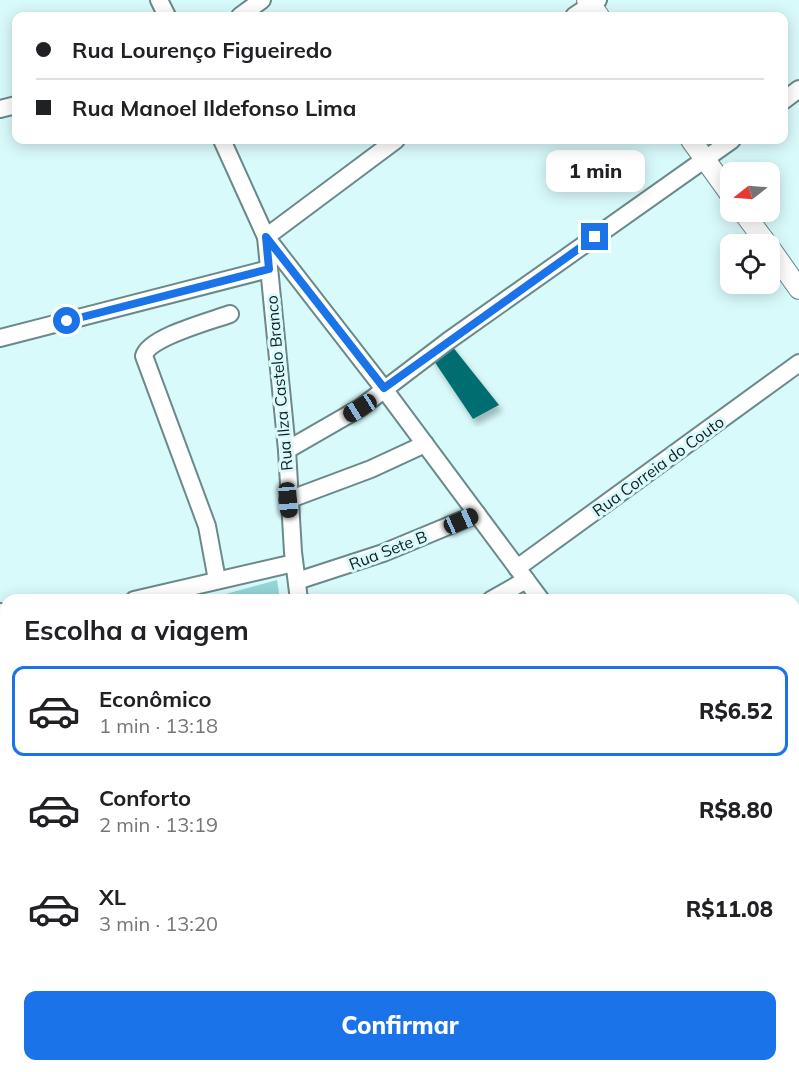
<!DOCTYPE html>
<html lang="pt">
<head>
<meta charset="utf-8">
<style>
	body { margin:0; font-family:Mulish,sans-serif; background:#f2f2f2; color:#202124; height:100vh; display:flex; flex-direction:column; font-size:22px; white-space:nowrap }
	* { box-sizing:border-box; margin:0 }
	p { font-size:20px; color:#757577 }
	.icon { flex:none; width:33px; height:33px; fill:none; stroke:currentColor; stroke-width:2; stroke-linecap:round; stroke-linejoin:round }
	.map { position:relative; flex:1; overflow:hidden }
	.details { position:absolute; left:0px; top:594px; width:800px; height:478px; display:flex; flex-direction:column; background:#fff; border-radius:18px 18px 0 0; box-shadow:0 3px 15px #0003 }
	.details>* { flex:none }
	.banner { position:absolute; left:12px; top:12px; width:776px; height:132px; border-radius:12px; box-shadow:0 3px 15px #0003; display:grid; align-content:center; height:132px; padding:0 24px; background:#fff }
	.needle { width:39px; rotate:253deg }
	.tools { position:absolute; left:720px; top:162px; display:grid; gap:12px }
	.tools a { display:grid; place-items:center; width:60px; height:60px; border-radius:12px; background:#fff; box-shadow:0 3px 15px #0003; font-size:30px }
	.end { position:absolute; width:27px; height:27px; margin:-14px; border:8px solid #1a73e8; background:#fff; box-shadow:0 0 0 3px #fff }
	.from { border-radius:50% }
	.bubble { position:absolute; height:42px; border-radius:12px; background:#fff; box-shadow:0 3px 15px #0003; font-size:20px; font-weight:800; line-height:42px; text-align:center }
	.car { position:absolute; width:18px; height:36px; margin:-18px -9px; border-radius:8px; box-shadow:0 0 4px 2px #0007; background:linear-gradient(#222 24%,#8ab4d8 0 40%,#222 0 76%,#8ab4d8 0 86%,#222 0) }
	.banner b { display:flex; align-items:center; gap:21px; height:57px; font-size:22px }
	.banner b+b { border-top:2px solid #e0e0e0 }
	.banner i { width:15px; height:15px; background:#202124 }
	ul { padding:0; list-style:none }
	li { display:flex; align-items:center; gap:18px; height:90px; margin:0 12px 9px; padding:0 12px; border:3px solid transparent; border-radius:12px }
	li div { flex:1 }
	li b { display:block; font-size:22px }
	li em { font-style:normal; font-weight:800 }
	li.current { border-color:#1a73e8 }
	li>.icon { width:54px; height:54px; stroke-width:1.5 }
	h2 { padding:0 24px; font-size:27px; line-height:72px }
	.primary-button { display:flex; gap:12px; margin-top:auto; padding:12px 24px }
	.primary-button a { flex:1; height:69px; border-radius:12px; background:#1a73e8; color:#fff; font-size:24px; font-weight:800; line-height:69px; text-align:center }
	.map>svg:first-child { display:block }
	.green { fill:#96d6d8 }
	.building { fill:#066d71; filter:url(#shadow) }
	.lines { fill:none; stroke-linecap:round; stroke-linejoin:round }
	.minor-casing { stroke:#6a898a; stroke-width:20 }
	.tertiary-casing { stroke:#6a898a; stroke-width:22 }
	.minor { stroke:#fff; stroke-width:16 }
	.tertiary { stroke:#fff; stroke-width:20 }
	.route { stroke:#1a73e8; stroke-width:8 }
	.labels { text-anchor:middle; stroke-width:6; stroke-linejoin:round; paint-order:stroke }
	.street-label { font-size:16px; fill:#111d1e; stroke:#d9fafb }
</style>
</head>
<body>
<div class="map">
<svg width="799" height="1072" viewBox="0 0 799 1072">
	<defs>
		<filter id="shadow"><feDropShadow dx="3.5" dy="6" stdDeviation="3" flood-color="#0004"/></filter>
	</defs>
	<rect width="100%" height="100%" fill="#d9fafb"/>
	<!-- green -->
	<polygon class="green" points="277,580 280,600 203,600"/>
	<!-- building -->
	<polygon class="building" points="448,341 499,405 473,419 430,355"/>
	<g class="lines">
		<defs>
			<g id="minor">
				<polyline points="159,0 167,16"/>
				<polyline points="240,16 262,0"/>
				<polyline points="574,16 598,0"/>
				<polyline points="783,101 799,89"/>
				<polyline points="0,109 16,105"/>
				<polyline points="222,140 266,237 384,389 541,600"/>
				<polyline points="0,338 269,269"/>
				<polyline points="287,450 360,408 448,341 732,140"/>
				<polyline points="288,500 371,469 425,444"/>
				<polyline points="517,568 799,363"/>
				<path d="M217 580 207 526 144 356C149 337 211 321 230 314"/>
				<polyline points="297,581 383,553 477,514"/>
				<polyline points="134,600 294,563"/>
				<polyline points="299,600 293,552 287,450 266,237 396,140"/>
				<polyline points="491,600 526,580"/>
				<polyline points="0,612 6,628"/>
				<polyline points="794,637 799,633"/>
				<polyline points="794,878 799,874"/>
				<polyline points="794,995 799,993"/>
				<polyline points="0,1054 7,1072"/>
				<polyline points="430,1066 431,1072"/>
				<polyline points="784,1066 785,1072"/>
				<polyline points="155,1072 173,1066"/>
				<polyline points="570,1072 587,1066"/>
			</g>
			<g id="tertiary">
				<polyline points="587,0 599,16"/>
				<polyline points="691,140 730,194"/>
				<polyline points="743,212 767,244"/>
				<polyline points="770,248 799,289"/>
			</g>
		</defs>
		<!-- minor casing -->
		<use href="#minor" class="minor-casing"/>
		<!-- tertiary casing -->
		<use href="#tertiary" class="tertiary-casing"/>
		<!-- minor -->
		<use href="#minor" class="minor"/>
		<!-- tertiary -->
		<use href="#tertiary" class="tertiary"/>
	</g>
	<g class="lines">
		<!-- route -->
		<polyline class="route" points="67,321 269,269 266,237 384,388 595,237"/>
	</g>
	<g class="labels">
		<!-- street labels -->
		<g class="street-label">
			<text transform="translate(279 383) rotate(-95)" y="6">Rua Ilza Castelo Branco</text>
			<text transform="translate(658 466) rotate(-36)" y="6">Rua Correia do Couto</text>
			<text transform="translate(388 550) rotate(-21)" y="6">Rua Sete B</text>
		</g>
	</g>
</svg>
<div class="tools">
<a><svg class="needle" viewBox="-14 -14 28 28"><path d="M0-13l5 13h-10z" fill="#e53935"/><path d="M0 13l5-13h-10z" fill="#757577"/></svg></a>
<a><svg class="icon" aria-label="locate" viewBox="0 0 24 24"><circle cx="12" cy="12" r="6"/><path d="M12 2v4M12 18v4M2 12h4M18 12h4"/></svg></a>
</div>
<i class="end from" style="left:67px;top:321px"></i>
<i class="end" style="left:595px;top:237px"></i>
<div class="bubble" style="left:546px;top:150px;width:99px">1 min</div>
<i class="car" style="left:360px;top:408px;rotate:238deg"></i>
<i class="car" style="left:288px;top:500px;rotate:175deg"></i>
<i class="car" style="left:461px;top:521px;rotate:66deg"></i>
<div class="banner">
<b><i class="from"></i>Rua Lourenço Figueiredo</b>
<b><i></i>Rua Manoel Ildefonso Lima</b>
</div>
<section class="details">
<h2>Escolha a viagem</h2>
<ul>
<li class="current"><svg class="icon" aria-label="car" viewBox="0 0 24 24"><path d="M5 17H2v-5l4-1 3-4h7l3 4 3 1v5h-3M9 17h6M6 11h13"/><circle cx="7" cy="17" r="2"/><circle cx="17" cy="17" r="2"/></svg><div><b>Econômico</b><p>1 min · 13:18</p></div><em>R$6.52</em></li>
<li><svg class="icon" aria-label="car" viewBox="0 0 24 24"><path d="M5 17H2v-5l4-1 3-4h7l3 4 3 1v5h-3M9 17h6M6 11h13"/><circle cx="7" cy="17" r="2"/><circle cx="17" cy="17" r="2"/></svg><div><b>Conforto</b><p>2 min · 13:19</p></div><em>R$8.80</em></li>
<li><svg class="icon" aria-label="car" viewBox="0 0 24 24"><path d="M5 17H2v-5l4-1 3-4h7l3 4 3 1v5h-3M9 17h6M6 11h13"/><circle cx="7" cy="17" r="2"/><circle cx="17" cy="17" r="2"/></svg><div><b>XL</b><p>3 min · 13:20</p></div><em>R$11.08</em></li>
</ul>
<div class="primary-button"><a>Confirmar</a></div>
</section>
</div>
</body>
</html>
